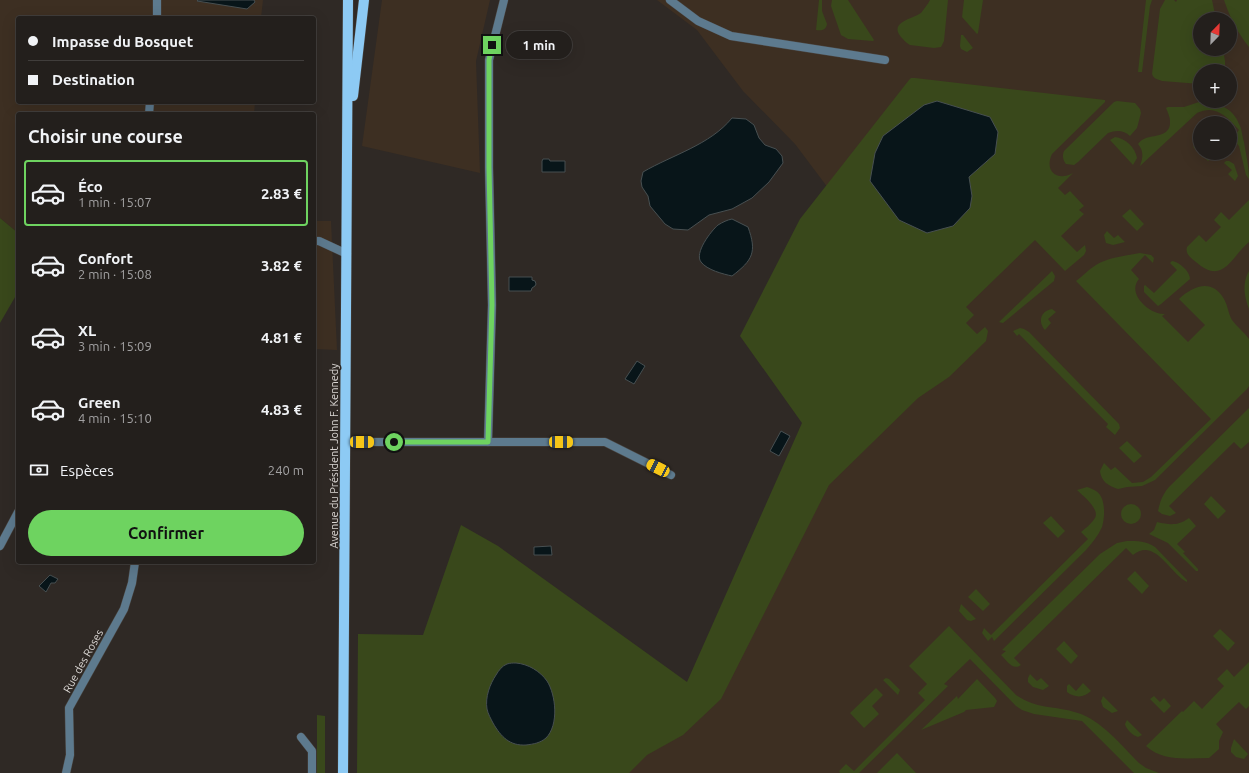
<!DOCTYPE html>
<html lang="fr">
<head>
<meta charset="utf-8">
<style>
	body { margin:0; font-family:Ubuntu,sans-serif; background:#2f2c29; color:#f1f3f6; height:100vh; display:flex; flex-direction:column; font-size:15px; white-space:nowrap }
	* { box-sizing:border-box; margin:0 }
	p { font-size:13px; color:#a3a2a3 }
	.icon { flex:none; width:22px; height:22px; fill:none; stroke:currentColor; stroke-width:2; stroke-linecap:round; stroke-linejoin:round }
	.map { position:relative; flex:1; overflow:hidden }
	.side { position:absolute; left:16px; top:112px; width:300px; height:452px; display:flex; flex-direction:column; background:#231f1c; border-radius:4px; box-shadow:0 4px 16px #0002,0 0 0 1px #403d3b }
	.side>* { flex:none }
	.hud { position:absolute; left:16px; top:16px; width:300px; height:88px; border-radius:4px; box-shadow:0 4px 16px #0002,0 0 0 1px #403d3b; display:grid; align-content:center; height:88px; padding:0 12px; background:#231f1c }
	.needle { width:26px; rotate:23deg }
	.controls { position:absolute; left:1193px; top:12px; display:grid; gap:8px }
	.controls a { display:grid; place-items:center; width:44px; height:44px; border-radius:50%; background:#231f1c; box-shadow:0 4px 16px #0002,0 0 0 1px #403d3b; font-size:20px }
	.end { position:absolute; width:18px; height:18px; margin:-9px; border:5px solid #6ed360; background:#111; box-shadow:0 0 0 2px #111 }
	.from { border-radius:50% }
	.bubble { position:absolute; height:28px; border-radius:14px; background:#231f1c; box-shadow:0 4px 16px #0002,0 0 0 1px #403d3b; font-size:13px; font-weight:600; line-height:28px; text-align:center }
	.car { position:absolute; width:12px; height:24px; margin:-12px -6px; border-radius:5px; box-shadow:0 0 3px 1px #0007; background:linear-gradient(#f5c518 24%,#345 0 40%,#f5c518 0 76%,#345 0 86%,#f5c518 0) }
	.hud b { display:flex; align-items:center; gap:14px; height:38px; font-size:15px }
	.hud b+b { border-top:1px solid #403d3b }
	.hud i { width:10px; height:10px; background:#f1f3f6 }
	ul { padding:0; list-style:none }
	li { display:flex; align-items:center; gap:12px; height:66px; margin:0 8px 6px; padding:0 4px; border:2px solid transparent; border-radius:4px }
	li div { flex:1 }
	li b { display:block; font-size:15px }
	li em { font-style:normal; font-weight:600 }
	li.active { border-color:#6ed360 }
	li>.icon { width:36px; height:36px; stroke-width:1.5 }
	h2 { padding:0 12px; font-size:18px; line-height:48px }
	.pay { display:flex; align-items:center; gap:10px; height:44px; padding:0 12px; font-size:15px }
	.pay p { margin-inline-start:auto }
	.primary-button { display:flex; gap:8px; margin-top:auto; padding:8px 12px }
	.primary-button a { flex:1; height:46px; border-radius:24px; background:#6ed360; color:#111; font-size:16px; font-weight:600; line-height:46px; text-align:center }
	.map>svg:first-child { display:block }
	.commercial { fill:#3d2f22; fill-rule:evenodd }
	.green { fill:#39481b }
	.water { fill:#081519; stroke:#474f51 }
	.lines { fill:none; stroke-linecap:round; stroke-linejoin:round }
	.street-casing { stroke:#4a4541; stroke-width:9 }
	.primary-casing { stroke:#4a4541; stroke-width:11 }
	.street { stroke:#5d7a8e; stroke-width:8 }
	.primary { stroke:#8dcaf4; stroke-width:10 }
	.route { stroke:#6ed360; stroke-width:5 }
	.labels { text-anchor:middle; stroke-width:3; stroke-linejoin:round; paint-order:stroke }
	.street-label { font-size:11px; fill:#dad6d3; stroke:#2f2925 }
</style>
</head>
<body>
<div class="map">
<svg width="1249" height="773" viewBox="0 0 1249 773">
	<rect width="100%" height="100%" fill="#2f2925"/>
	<!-- commercial -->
	<g class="commercial">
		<polygon points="0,0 263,0 261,18 18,18 18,102 255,102 254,114 18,114 18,233 0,218"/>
		<polygon points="382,0 490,0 476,61 480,173 362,146"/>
		<path d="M657 0H1245L1249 10V773H612L732 643 832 412 934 329 795 144 743 91 697 30ZM1200 19H1230V49H1200ZM1200 71H1230V101H1200ZM1200 123H1230V153H1200Z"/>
		<polygon points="314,221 331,221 337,350 314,349"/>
	</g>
	<!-- green -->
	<g class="green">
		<path d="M819 0H822V11L827 24C826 30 822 31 816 30Z"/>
		<polygon points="832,0 848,0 874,40 873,41 848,39 841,35 831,6"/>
		<path d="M930 0H948L944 41 941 47 934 48 910 45C906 43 904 40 901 37 889 22 912 19 921 13 924 9 928 4 930 0Z"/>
		<polygon points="964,0 983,0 978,33 977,34 962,17"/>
		<polygon points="1146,0 1152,0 1150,6 1142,72 1138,72"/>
		<path d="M1165 0H1174L1176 2 1177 0H1212L1216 19H1200V49H1223L1225 61V71H1200V84L1162 81C1157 79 1154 79 1152 74L1160 9Z"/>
		<path d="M1224 0H1249V47C1237 32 1230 18 1224 0Z"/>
		<polygon points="961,35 963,35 973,48 967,52 961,49 960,46"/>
		<path d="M911 78H915L1105 100V102L1052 154C1044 171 1057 182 1073 173L1058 188 1065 195 1070 191 1084 206 1079 210 1084 214 1061 236 1077 252 1085 245 1086 251 1084 255 1065 271 1035 240 966 307 974 315 966 323 977 334 985 327 988 331 986 341 949 377 918 398 829 485 721 699 683 735 647 755 629 773H357L358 634 423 635 461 525 498 546 687 682 802 423 740 336 800 219 909 80Z"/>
		<path d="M1117 101 1135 103 1140 109 1141 113 1137 128 1130 136C1124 130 1116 130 1108 133L1078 162 1074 165 1066 164C1063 160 1062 156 1064 151L1114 102Z"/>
		<path d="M1199 102C1216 102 1233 107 1239 124 1242 129 1242 136 1244 142 1246 155 1249 166 1249 179L1246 175 1239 146 1232 138 1239 130C1227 117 1216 104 1197 113L1140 166C1143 158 1144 151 1138 144 1140 141 1143 139 1146 138 1156 135 1171 136 1170 121 1170 117 1168 113 1166 108L1168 107H1184Z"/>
		<path d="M1115 137C1125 138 1135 147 1137 158L1133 165 1110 140Z"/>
		<polygon points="1200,140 1200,153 1215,154 1208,161 1193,147"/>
		<polygon points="1226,161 1229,161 1234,164 1238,176 1235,181 1228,174 1232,170 1224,163"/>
		<path d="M1249 200V242C1231 257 1223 286 1196 262 1191 258 1185 254 1187 247L1199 235 1206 242 1221 227 1214 220 1221 212 1229 220Z"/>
		<polygon points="1130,209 1144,224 1137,231 1122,216"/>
		<polygon points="0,218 18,233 18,292 0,323"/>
		<polygon points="1107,231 1114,238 1118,235 1125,242 1113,245 1106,243 1104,235"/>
		<path d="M1140 253 1151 255 1154 258 1153 263 1145 255 1131 270 1139 279C1126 294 1150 315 1165 314L1162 316 1188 342 1205 325 1179 299C1193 286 1212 278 1224 299 1228 306 1228 313 1232 320 1237 327 1244 332 1249 339V386L1247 389 1155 480 1142 486 1127 487 1118 489C1108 486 1101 481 1100 471L1104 463 1111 470 1115 467 1132 483 1143 482 1151 477 1211 419 1076 281C1083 276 1089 269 1096 265 1109 257 1125 256 1140 253Z"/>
		<path d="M1172 261C1179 262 1190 271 1190 279L1161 304 1158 306 1144 292V286L1145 285 1154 293 1177 270 1170 263Z"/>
		<polygon points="1052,271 1055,276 1054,281 1003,323 999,322"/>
		<path d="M1249 271V309C1244 296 1242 283 1249 271Z"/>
		<path d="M1052 309 1056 312 1048 319 1051 323 1045 330C1038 322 1040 311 1052 309Z"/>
		<polygon points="1020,328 1024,329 1029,332 1119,424 1120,428 1115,435 1106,427 1108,424 1019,334 1017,336 1013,331"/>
		<path d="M1249 408V442L1241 449 1234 442 1169 506 1176 513 1170 516 1162 514 1158 511C1160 502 1162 495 1169 487Z"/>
		<polygon points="1127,441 1142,456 1134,463 1119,448"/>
		<path d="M1087 487C1090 488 1093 489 1096 491 1106 497 1105 517 1102 527 1098 536 1092 543 1086 550L994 641 992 637 988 641 982 633 984 628 991 635 1088 539 1081 532C1086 528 1092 523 1095 518 1100 509 1083 496 1077 490Z"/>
		<polygon points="1211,496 1226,511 1218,519 1204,504"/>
		<circle cx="1131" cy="514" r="10"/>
		<polygon points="1051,516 1065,531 1058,538 1043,523"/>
		<path d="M1189 518 1196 526 1177 544 1185 552 1183 553 1198 569V571H1196L1168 543 1149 534 1154 530 1157 522C1170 525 1178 526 1189 518Z"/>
		<path d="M1127 541C1138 541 1146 541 1155 547L1187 580V582C1170 574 1155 537 1133 555L1126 548 1014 658 1021 665C1013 671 1007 661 1001 655L1006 651 1002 650 1100 554 1117 543Z"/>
		<polygon points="1135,571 1149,586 1142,594 1127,579"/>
		<polygon points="976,589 990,604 983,611 968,597"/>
		<polygon points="961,604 976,619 971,621 967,620 959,611"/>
		<path d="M949 626 1016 695C1038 710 1054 705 1078 713 1101 720 1122 746 1139 763L1146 768 1159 773H1134L1082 721 1034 714 1022 710 1016 706 970 659 944 684 948 686 859 773H840L839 771 846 764 854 771 925 700 918 693 927 684 909 666Z"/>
		<polygon points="1220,629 1235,643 1228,651 1213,636"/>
		<polygon points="1064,641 1078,656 1071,664 1056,649"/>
		<path d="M1249 662V706L1246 709 1239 702 1216 724 1223 732 1219 741V749L1209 758C1187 758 1163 762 1146 746L1182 711 1183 712 1194 701 1202 709 1224 686 1217 679 1227 669 1234 677Z"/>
		<polygon points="1030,674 1037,681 1041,678 1049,686 1043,690 1033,687 1028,682 1028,678"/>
		<polygon points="886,678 889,679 900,690 898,695 883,680"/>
		<polygon points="977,679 995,698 997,701 994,707 966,710 964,712 921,730 957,696 958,699"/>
		<path d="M1083 683 1091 691C1084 698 1075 698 1067 692V686L1069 684 1076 691Z"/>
		<polygon points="876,688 883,695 872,706 879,714 864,728 850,713"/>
		<polygon points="1103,696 1118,711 1112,713 1103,707 1101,701"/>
		<polygon points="1154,696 1160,702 1164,698 1171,706 1164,713 1150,699"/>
		<polygon points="317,715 325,716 325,773 317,773"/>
		<path d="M1127 720 1142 735 1138 737C1133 736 1126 729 1125 724Z"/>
		<polygon points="1234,739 1248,754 1244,759 1236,757 1231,752 1231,748"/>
		<polygon points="897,753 916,773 877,773"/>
	</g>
	<!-- water -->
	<g class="water">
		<polygon points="198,0 254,0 255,2 247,9 197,1"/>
		<polygon points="937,101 990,117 998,132 995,154 969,177 972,196 970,208 953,226 927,233 899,220 870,181 875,153 883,136 924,105"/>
		<path d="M732 118 746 119 754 125 759 138 765 145 776 149 782 156 783 163 769 182 752 198 732 209 709 215 688 230 673 229 665 224 650 206 648 196 642 187 641 181 643 172C672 155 710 145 732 118Z"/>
		<polygon points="543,159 549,159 550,161 565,161 565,172 542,172 542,161"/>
		<path d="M732 219 748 227C757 252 753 260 732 276 723 274 707 270 701 262 694 253 711 231 718 225 723 222 727 220 732 219Z"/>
		<polygon points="509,277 532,277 532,280 535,281 536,284 535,286 532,288 531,291 509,291"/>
		<polygon points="637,361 645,366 634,384 625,379"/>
		<polygon points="781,431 790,436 779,456 770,451"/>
		<polygon points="551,546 552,555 534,555 534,547"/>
		<polygon points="50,575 58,579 55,583 51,583 46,592 39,586"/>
		<path d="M516 663C528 664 540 671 547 681 556 695 559 725 546 738 540 743 534 744 526 745 510 746 501 737 493 723 491 719 488 714 487 709 485 697 490 684 496 675 499 670 502 666 507 664 510 663 513 663 516 663Z"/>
	</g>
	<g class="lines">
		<defs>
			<g id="street">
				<polyline points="157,0 157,18"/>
				<polyline points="670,0 698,21 731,36 885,60"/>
				<polyline points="149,114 150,102"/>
				<polyline points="314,241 319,241 347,254"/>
				<polyline points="346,442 605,442 671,475"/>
				<polyline points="488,442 492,305 489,168 489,60 504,0"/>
				<polyline points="0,546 18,512"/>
				<polyline points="301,737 312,751 312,773"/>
				<polyline points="66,773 70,755 69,708 124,609 132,583 135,562"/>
			</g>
			<g id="primary">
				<polyline points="353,96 364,0"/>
				<polyline points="343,773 348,0"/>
			</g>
		</defs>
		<!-- street casing -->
		<use href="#street" class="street-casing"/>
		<!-- primary casing -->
		<use href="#primary" class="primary-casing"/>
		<!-- street -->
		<use href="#street" class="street"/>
		<!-- primary -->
		<use href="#primary" class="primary"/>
	</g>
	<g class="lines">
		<!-- route -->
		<polyline class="route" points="394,442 488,442 492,305 489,168 489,60 492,45"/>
	</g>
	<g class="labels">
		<!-- street labels -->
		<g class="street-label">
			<text transform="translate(334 456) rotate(-90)" y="4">Avenue du Président John F. Kennedy</text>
			<text transform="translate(83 661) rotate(-61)" y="4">Rue des Roses</text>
		</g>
	</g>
</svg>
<div class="controls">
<a><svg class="needle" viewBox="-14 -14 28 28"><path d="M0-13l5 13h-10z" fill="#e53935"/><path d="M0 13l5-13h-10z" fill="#a3a2a3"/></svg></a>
<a>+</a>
<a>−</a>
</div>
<i class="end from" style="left:394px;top:442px"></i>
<i class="end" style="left:492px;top:45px"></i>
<div class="bubble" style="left:506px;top:31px;width:66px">1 min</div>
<i class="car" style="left:362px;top:442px;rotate:90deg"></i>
<i class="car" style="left:561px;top:442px;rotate:90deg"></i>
<i class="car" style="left:658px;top:468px;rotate:297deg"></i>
<div class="hud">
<b><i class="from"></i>Impasse du Bosquet</b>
<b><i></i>Destination</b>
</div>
<section class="side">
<h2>Choisir une course</h2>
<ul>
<li class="active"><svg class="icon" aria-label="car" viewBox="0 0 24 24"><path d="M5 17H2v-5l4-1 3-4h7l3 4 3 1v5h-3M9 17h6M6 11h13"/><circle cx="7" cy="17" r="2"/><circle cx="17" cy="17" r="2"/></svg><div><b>Éco</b><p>1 min · 15:07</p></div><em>2.83 €</em></li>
<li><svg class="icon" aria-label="car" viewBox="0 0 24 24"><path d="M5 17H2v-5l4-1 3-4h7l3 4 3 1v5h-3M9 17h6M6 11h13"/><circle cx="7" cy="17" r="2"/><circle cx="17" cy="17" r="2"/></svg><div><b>Confort</b><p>2 min · 15:08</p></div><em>3.82 €</em></li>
<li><svg class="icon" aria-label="car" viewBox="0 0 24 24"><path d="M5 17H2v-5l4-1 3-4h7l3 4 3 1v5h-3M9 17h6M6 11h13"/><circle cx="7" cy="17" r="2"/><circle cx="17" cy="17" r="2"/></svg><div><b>XL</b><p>3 min · 15:09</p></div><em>4.81 €</em></li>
<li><svg class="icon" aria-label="car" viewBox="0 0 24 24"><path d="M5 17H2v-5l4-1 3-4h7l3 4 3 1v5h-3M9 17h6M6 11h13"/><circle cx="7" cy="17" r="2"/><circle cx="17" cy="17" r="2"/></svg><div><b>Green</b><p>4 min · 15:10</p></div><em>4.83 €</em></li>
</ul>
<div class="pay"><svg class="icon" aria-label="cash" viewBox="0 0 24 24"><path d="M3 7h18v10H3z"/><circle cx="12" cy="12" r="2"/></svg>Espèces<p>240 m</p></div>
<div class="primary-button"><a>Confirmer</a></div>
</section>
</div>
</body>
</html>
